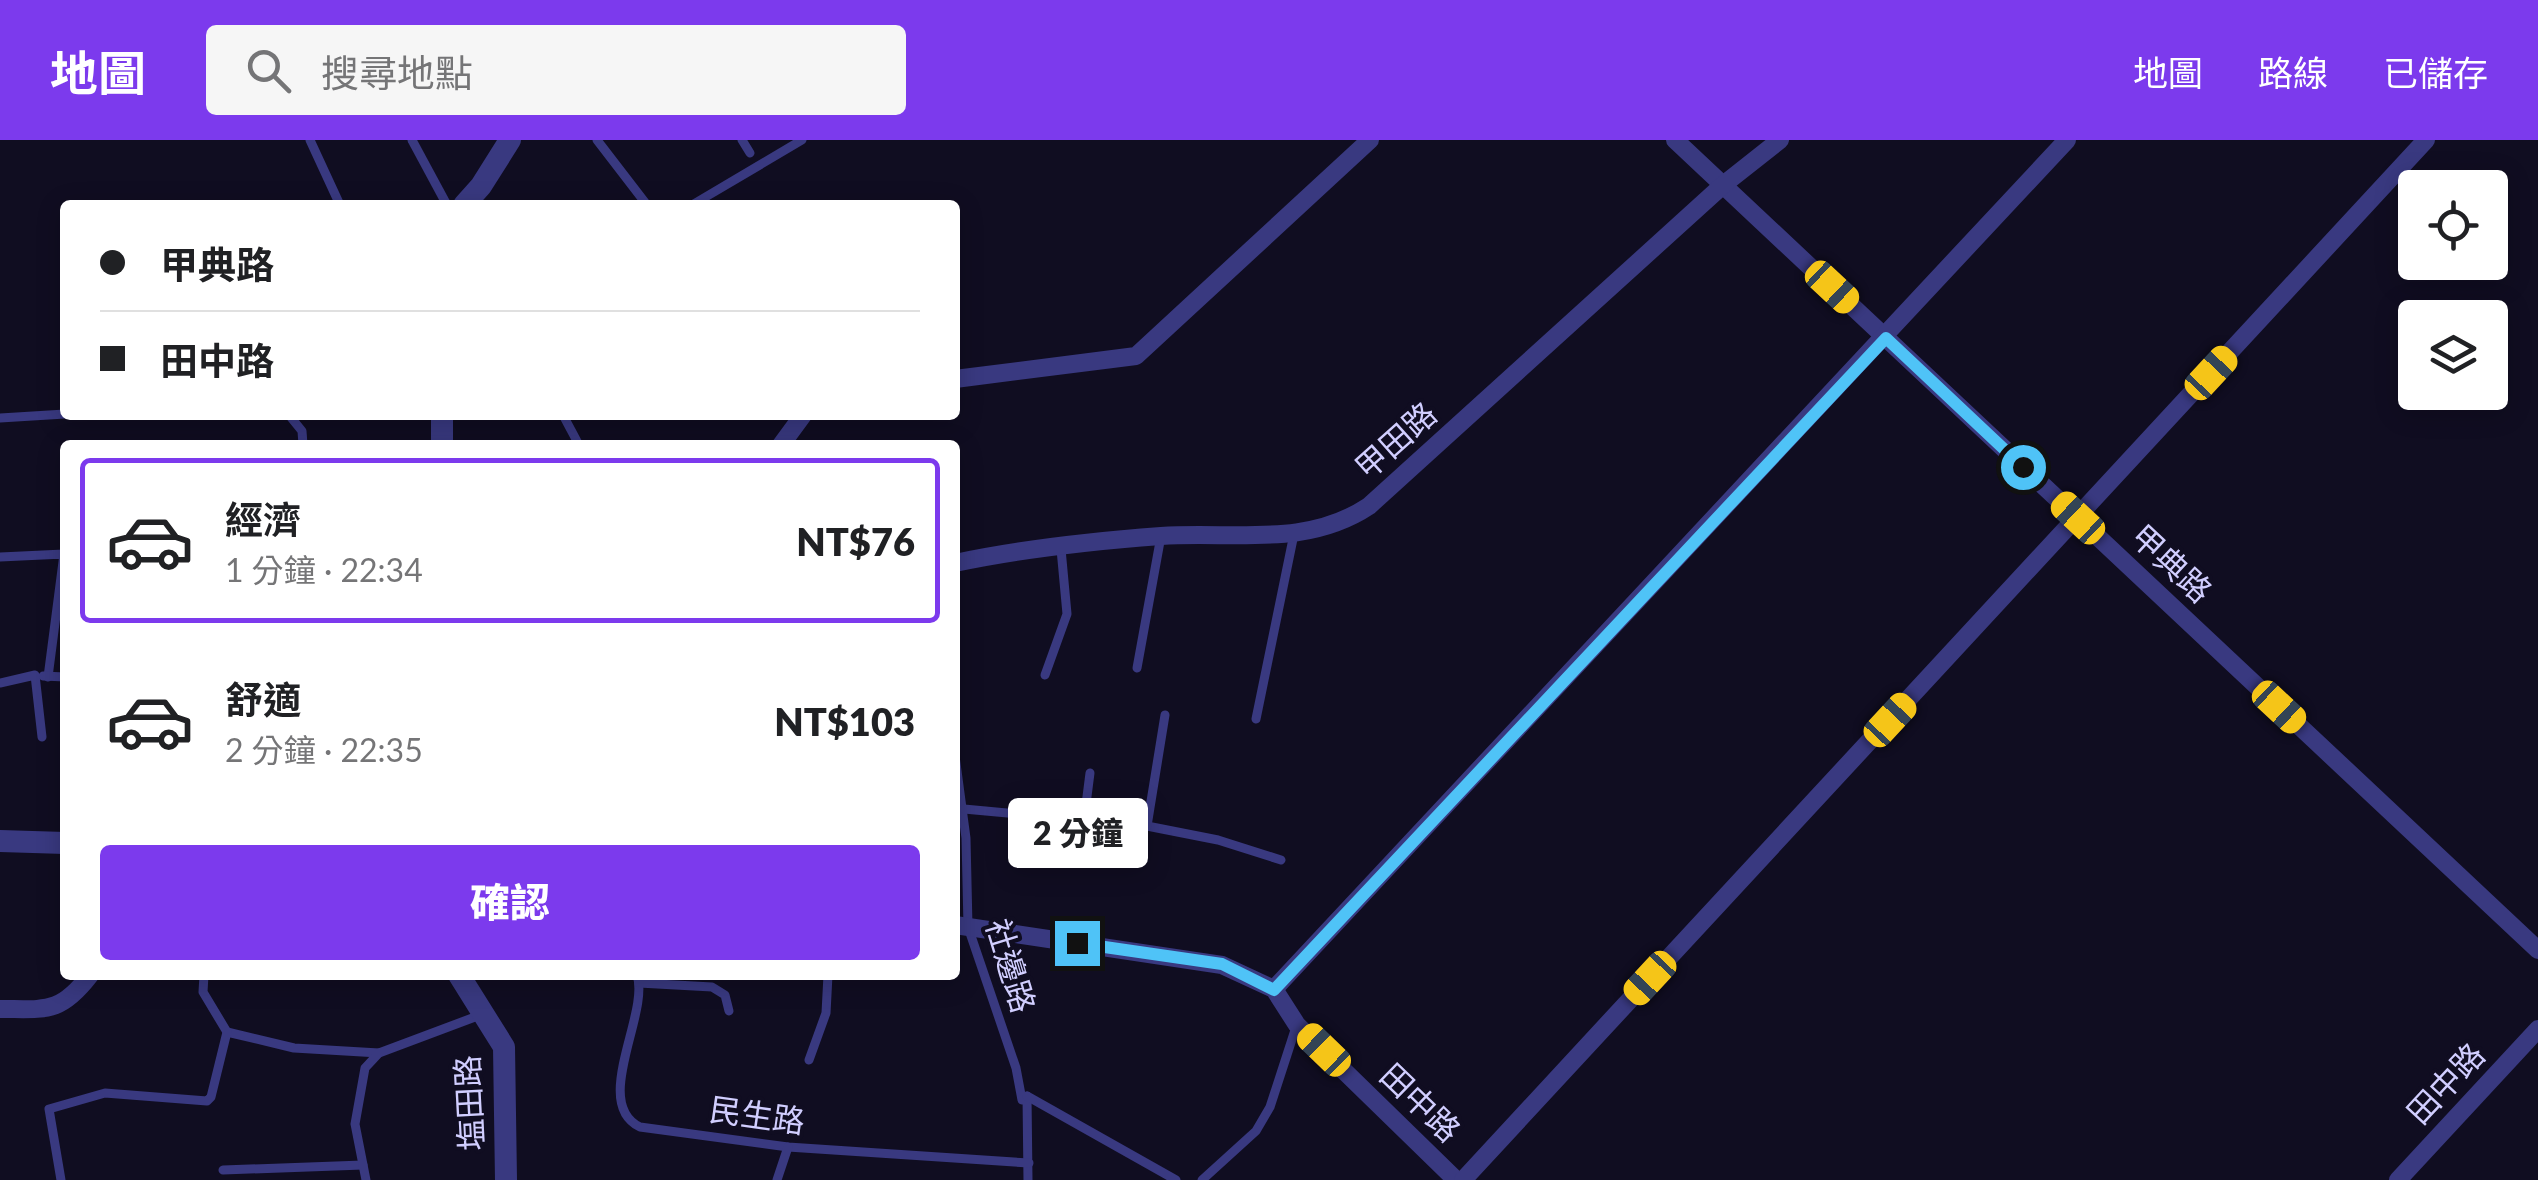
<!DOCTYPE html>
<html lang="zh-TW">
<head>
<meta charset="utf-8">
<style>
	body { margin:0; font-family:Lato,"Noto Sans TC",sans-serif; background:#f6f6f6; color:#202124; height:100vh; display:flex; flex-direction:column; font-size:38px; white-space:nowrap }
	* { box-sizing:border-box; margin:0 }
	p { font-size:32px; color:#757577 }
	.icon { flex:none; width:55px; height:55px; fill:none; stroke:currentColor; stroke-width:2; stroke-linecap:round; stroke-linejoin:round }
	.map { position:relative; flex:1; overflow:hidden }
	.drawer { position:absolute; left:60px; top:300px; width:900px; height:540px; display:flex; flex-direction:column; background:#fff; border-radius:10px; box-shadow:0 5px 25px #0003 }
	.drawer>* { flex:none }
	.top-card { position:absolute; left:60px; top:60px; width:900px; height:220px; border-radius:10px; box-shadow:0 5px 25px #0003; display:grid; align-content:center; height:220px; padding:0 40px; background:#fff }
	.controls { position:absolute; left:2398px; top:30px; display:grid; gap:20px }
	.controls a { display:grid; place-items:center; width:110px; height:110px; border-radius:10px; background:#fff; box-shadow:0 5px 25px #0003; font-size:50px }
	.end { position:absolute; width:45px; height:45px; margin:-22px; border:12px solid #4fc3f7; background:#111; box-shadow:0 0 0 5px #111 }
	.from { border-radius:50% }
	.bubble { position:absolute; height:70px; border-radius:10px; background:#fff; box-shadow:0 5px 25px #0003; font-size:32px; font-weight:800; line-height:70px; text-align:center }
	.car { position:absolute; width:30px; height:60px; margin:-30px -15px; border-radius:12px; box-shadow:0 0 8px 2px #0007; background:linear-gradient(#f5c518 24%,#345 0 40%,#f5c518 0 76%,#345 0 86%,#f5c518 0) }
	.top-card b { display:flex; align-items:center; gap:35px; height:95px; font-size:38px }
	.top-card b+b { border-top:2px solid #e0e0e0 }
	.top-card i { width:25px; height:25px; background:#202124 }
	ul { padding:18px 0 0; list-style:none }
	li { display:flex; align-items:center; gap:30px; height:165px; margin:0 20px 15px; padding:0 20px; border:5px solid transparent; border-radius:10px }
	li div { flex:1 }
	li b { display:block; font-size:38px }
	li em { font-style:normal; font-weight:800 }
	li.current { border-color:#7c3aed }
	li>.icon { width:90px; height:90px; stroke-width:1.5 }
	.primary-button { display:flex; gap:20px; margin-top:auto; padding:20px 40px }
	.primary-button a { flex:1; height:115px; border-radius:10px; background:#7c3aed; color:#fff; font-size:40px; font-weight:800; line-height:115px; text-align:center }
	header { display:flex; align-items:center; gap:60px; box-sizing:border-box; height:140px; padding:0 50px; background:#7c3aed; color:#fff }
	header strong { font-size:48px }
	nav { display:flex; gap:55px; margin-inline-start:auto; font-size:35px }
	.search { width:700px; height:90px; background:#f6f6f6; display:flex; align-items:center; gap:25px; box-sizing:border-box; padding:0 35px; border-radius:10px; color:#757577; font-size:38px }
	.map>svg:first-child { display:block }
	.lines { fill:none; stroke-linecap:round; stroke-linejoin:round }
	.service { stroke:#393980; stroke-width:9 }
	.minor { stroke:#393980; stroke-width:18 }
	.tertiary { stroke:#393980; stroke-width:22 }
	.route { stroke:#4fc3f7; stroke-width:12 }
	.labels { text-anchor:middle; stroke-width:8; stroke-linejoin:round; paint-order:stroke }
	.street-label { font-size:32px; fill:#d1ceff; stroke:#100d21 }
</style>
</head>
<body>
<header>
<strong>地圖</strong>
<div class="search"><svg class="icon" aria-label="search" viewBox="0 0 24 24"><circle cx="10" cy="10" r="6"/><path d="M15 15l6 6"/></svg>搜尋地點</div>
<nav><a>地圖</a><a>路線</a><a>已儲存</a></nav>
</header>
<div class="map">
<svg width="2538" height="1040" viewBox="0 0 2538 1040">
	<rect width="100%" height="100%" fill="#100d21"/>
	<g class="lines">
		<!-- service -->
		<g class="service">
			<polyline points="310,0 340,65"/>
			<polyline points="412,0 447,65"/>
			<polyline points="597,0 647,65"/>
			<polyline points="742,0 750,13"/>
			<polyline points="692,65 802,0"/>
			<polyline points="289,275 302,291 303,305"/>
			<polyline points="563,275 579,305"/>
			<polyline points="0,278 65,274"/>
			<polyline points="0,417 64,414 48,537"/>
			<polyline points="1137,528 1161,396"/>
			<polyline points="1045,535 1067,474 1061,409"/>
			<polyline points="43,536 65,537"/>
			<polyline points="0,543 35,535 42,597"/>
			<polyline points="1256,579 1294,394"/>
			<polyline points="955,616 966,698 968,787 1016,928 1022,960 1027,956 1028,1040"/>
			<polyline points="964,669 1147,686 1218,700 1281,720"/>
			<polyline points="1084,680 1090,633"/>
			<polyline points="1147,686 1165,575"/>
			<path d="M637 835C650 874 591 963 640 987L788 1007 1029 1023"/>
			<polyline points="639,843 712,847 725,855 729,871"/>
			<polyline points="227,892 294,908 379,913"/>
			<polyline points="809,920 826,873 828,835"/>
			<polyline points="1027,956 1176,1040"/>
			<polyline points="223,1030 363,1025"/>
			<polyline points="61,1040 49,969 105,953 207,961 211,957 227,892 203,852 204,835"/>
			<polyline points="366,1040 355,984 365,928 379,913 483,874"/>
			<polyline points="777,1040 788,1007"/>
			<polyline points="1202,1040 1256,991 1270,967 1296,887"/>
		</g>
		<!-- minor -->
		<g class="minor">
			<polyline points="1675,0 2538,810"/>
			<polyline points="955,239 1136,216 1370,0"/>
			<polyline points="781,305 803,275"/>
			<path d="M955 423C1021 409 1094 401 1161 396 1233 391 1306 408 1369 366L1723 45 1780 0"/>
			<polyline points="955,785 1222,825 1274,849 1297,885 1456,1040"/>
			<polyline points="1274,849 2067,0"/>
			<path d="M0 869C46 869 60 874 90 835"/>
			<polyline points="1463,1040 2426,0"/>
			<polyline points="2398,1040 2538,889"/>
		</g>
		<!-- tertiary -->
		<g class="tertiary">
			<polyline points="464,65 481,46 510,0"/>
			<polyline points="442,275 442,305"/>
			<polyline points="0,701 65,703"/>
			<polyline points="459,835 504,907 506,1040"/>
		</g>
	</g>
	<g class="lines">
		<!-- route -->
		<polyline class="route" points="1077,803 1222,824 1274,850 1886,198 2023,327"/>
	</g>
	<g class="labels">
		<!-- street labels -->
		<g class="street-label">
			<text transform="translate(1396 301) rotate(-42)" y="11">甲田路</text>
			<text transform="translate(2171 424) rotate(43)" y="11">甲典路</text>
			<text transform="translate(1010 826) rotate(73)" y="11">社邊路</text>
			<text transform="translate(2446 944) rotate(-47)" y="11">田中路</text>
			<text transform="translate(470 963) rotate(-93)" y="11">塩田路</text>
			<text transform="translate(1420 963) rotate(44)" y="11">田中路</text>
			<text transform="translate(757 976) rotate(8)" y="11">民生路</text>
		</g>
	</g>
</svg>
<div class="controls">
<a><svg class="icon" aria-label="locate" viewBox="0 0 24 24"><circle cx="12" cy="12" r="6"/><path d="M12 2v4M12 18v4M2 12h4M18 12h4"/></svg></a>
<a><svg class="icon" aria-label="layers" viewBox="0 0 24 24"><path d="M12 4l9 5-9 5-9-5zM3 14l9 5 9-5"/></svg></a>
</div>
<i class="end from" style="left:2023px;top:327px"></i>
<i class="end" style="left:1077px;top:803px"></i>
<div class="bubble" style="left:1008px;top:658px;width:140px">2 分鐘</div>
<i class="car" style="left:1832px;top:147px;rotate:133deg"></i>
<i class="car" style="left:2211px;top:233px;rotate:43deg"></i>
<i class="car" style="left:2078px;top:378px;rotate:313deg"></i>
<i class="car" style="left:2279px;top:567px;rotate:133deg"></i>
<i class="car" style="left:1890px;top:580px;rotate:43deg"></i>
<i class="car" style="left:1650px;top:838px;rotate:223deg"></i>
<i class="car" style="left:1324px;top:910px;rotate:314deg"></i>
<div class="top-card">
<b><i class="from"></i>甲典路</b>
<b><i></i>田中路</b>
</div>
<section class="drawer">
<ul>
<li class="current"><svg class="icon" aria-label="car" viewBox="0 0 24 24"><path d="M5 17H2v-5l4-1 3-4h7l3 4 3 1v5h-3M9 17h6M6 11h13"/><circle cx="7" cy="17" r="2"/><circle cx="17" cy="17" r="2"/></svg><div><b>經濟</b><p>1 分鐘 · 22:34</p></div><em>NT$76</em></li>
<li><svg class="icon" aria-label="car" viewBox="0 0 24 24"><path d="M5 17H2v-5l4-1 3-4h7l3 4 3 1v5h-3M9 17h6M6 11h13"/><circle cx="7" cy="17" r="2"/><circle cx="17" cy="17" r="2"/></svg><div><b>舒適</b><p>2 分鐘 · 22:35</p></div><em>NT$103</em></li>
</ul>
<div class="primary-button"><a>確認</a></div>
</section>
</div>
</body>
</html>
